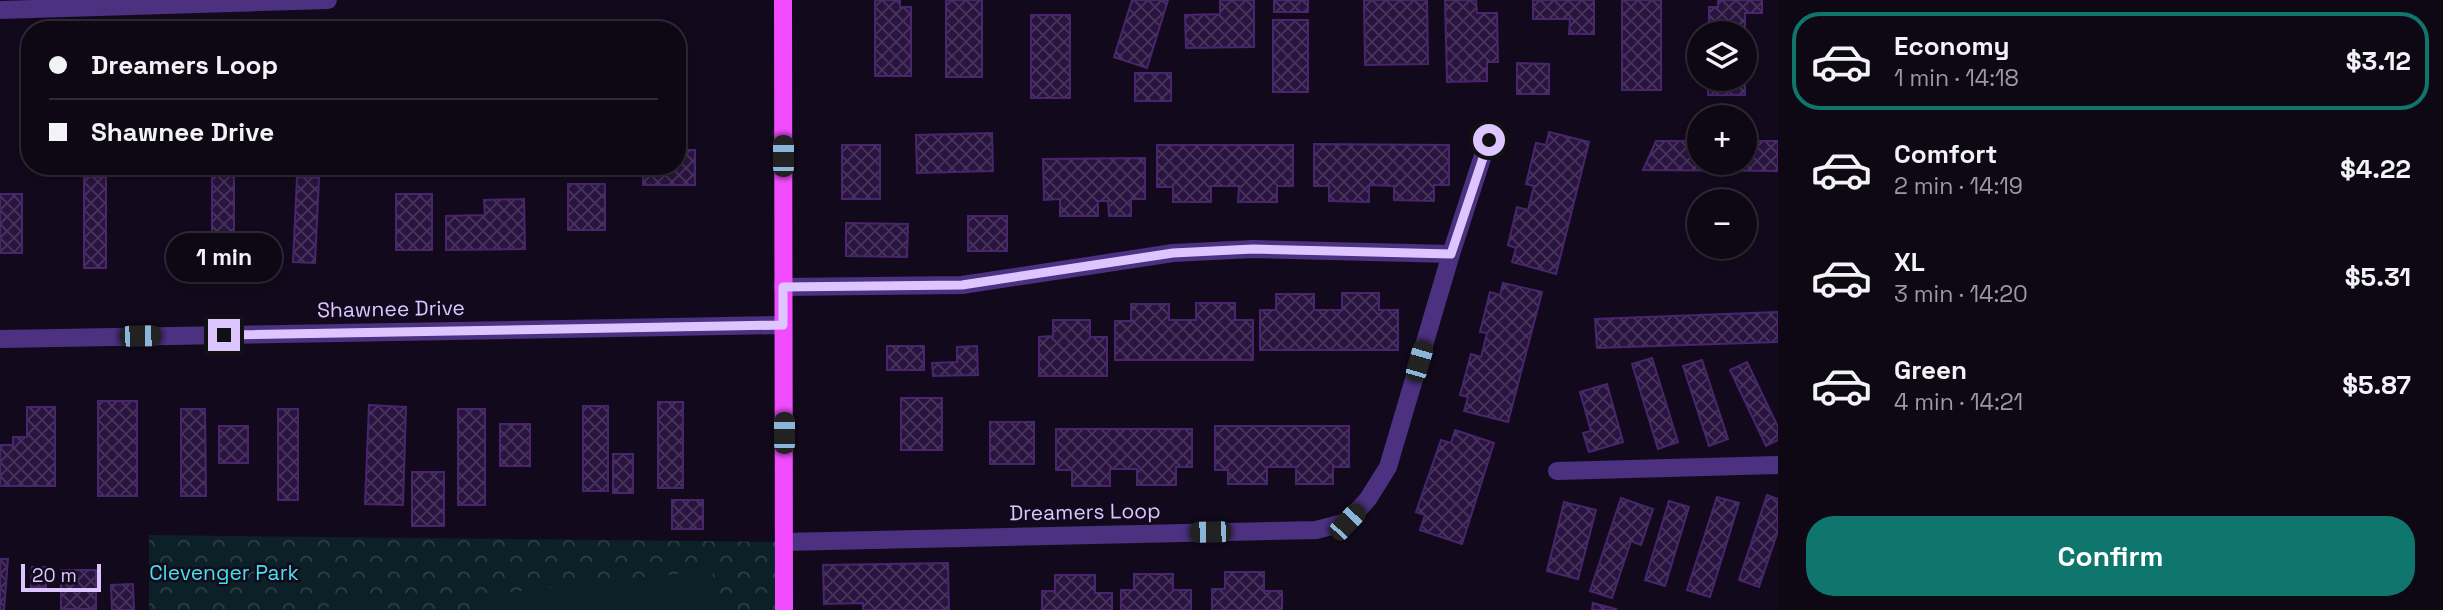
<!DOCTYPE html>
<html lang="en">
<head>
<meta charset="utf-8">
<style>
	body { margin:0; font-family:"Space Grotesk",sans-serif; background:#17111e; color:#f1f3f6; height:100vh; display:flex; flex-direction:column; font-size:26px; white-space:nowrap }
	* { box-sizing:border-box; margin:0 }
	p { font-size:23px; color:#9b9aa0 }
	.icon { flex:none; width:38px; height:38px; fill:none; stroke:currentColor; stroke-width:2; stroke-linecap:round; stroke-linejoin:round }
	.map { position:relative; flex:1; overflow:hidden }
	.drawer { display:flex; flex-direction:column; background:#0e0815; width:665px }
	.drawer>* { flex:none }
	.hud { position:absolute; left:21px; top:21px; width:665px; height:154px; border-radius:28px; box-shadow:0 4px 10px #0003,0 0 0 2px #2e2934; display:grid; align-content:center; height:154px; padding:0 28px; background:#0e0815 }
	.tools { position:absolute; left:1687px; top:21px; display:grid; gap:14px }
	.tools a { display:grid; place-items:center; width:70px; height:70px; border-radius:50%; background:#0e0815; box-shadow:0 4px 10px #0003,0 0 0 2px #2e2934; font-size:35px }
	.scale { position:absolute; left:21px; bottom:18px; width:80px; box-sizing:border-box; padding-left:7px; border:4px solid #ddc5ff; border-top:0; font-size:19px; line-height:24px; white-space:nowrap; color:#ddc5ff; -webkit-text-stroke:5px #120a1c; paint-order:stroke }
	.end { position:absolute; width:32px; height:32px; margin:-16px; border:9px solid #ddc5ff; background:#111; box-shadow:0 0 0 4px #111 }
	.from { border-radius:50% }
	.bubble { position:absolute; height:49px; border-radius:24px; background:#0e0815; box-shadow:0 4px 10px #0003,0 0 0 2px #2e2934; font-size:23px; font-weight:800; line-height:49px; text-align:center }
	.car { position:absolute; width:21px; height:42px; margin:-21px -10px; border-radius:9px; box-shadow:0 0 5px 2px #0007; background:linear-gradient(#222 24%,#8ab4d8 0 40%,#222 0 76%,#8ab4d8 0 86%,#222 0) }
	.hud b { display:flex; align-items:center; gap:24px; height:66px; font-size:26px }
	.hud b+b { border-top:2px solid #2e2934 }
	.hud i { width:18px; height:18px; background:#f1f3f6 }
	ul { padding:12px 0 0; list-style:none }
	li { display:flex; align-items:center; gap:21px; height:98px; margin:0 14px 10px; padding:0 14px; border:4px solid transparent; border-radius:28px }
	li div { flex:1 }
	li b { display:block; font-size:26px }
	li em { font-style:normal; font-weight:800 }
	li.selected { border-color:#0f766e }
	li>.icon { width:63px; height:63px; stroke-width:1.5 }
	.primary-button { display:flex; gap:14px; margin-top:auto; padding:14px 28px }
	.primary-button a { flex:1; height:80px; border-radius:28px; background:#0f766e; color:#fff; font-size:28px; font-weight:800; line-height:80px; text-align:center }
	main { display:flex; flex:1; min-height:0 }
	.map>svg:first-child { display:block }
	.forest { fill:url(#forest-crowns) }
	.garden { fill:#0c2027 }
	.building { fill:url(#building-cross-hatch); stroke:#48256c; stroke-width:2 }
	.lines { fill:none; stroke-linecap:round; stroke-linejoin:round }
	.minor { stroke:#4b317f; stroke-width:18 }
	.major { stroke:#f14cff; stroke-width:18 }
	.route { stroke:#ddc5ff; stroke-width:9 }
	.labels { text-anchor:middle; stroke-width:5; stroke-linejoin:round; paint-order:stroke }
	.street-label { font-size:21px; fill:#ddc5ff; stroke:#120a1c }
	.park-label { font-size:21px; fill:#49e0e7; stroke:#120a1c }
</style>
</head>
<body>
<main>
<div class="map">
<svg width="1778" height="610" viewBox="0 0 1778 610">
	<defs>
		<pattern id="forest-crowns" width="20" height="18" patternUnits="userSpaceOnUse" patternTransform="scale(1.75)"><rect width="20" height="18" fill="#0c2027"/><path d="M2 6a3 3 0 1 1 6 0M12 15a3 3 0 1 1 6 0" fill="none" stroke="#2f3f47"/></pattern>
		<pattern id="building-cross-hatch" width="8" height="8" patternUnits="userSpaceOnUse" patternTransform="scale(1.75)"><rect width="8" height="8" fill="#29143f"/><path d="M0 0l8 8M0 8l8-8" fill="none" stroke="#48355c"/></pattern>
	</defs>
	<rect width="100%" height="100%" fill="#120a1c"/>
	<!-- forest -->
	<polygon class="forest" points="149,535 784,542 784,610 149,610"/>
	<!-- garden -->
	<g class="garden">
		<polygon points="712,570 720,610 484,610 494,594"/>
		<polygon points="358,591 391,610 323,610"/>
	</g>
	<!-- building -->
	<g class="building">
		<polygon points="875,0 900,0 900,7 911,7 911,76 875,76"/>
		<rect x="946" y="0" width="36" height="77"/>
		<polygon points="1132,0 1168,0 1147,68 1114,57"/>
		<polygon points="1220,0 1254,0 1254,47 1186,48 1185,15 1220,14"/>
		<rect x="1274" y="0" width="34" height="12"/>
		<polygon points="1364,0 1427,0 1428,64 1365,65"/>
		<polygon points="1445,0 1476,0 1477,13 1497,13 1498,62 1487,62 1487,81 1447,82"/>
		<polygon points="1533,0 1594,0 1594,34 1569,34 1570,19 1533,19"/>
		<rect x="1622" y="0" width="39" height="90"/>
		<polygon points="1718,0 1762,0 1762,13 1745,13 1745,95 1708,95 1708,79 1745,79 1745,33 1709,33 1709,7 1718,7"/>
		<rect x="1031" y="15" width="39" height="83"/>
		<rect x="1273" y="20" width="35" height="72"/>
		<rect x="305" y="22" width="17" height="8"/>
		<polygon points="1517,63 1549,64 1549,94 1517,94"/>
		<rect x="1135" y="73" width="36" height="28"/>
		<polygon points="1549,132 1589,142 1556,274 1512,262 1516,248 1508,245 1517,207 1528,210 1534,186 1526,184 1536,143 1546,145"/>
		<polygon points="992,133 993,171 917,173 916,135"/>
		<polygon points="1656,141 1699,141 1699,163 1745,163 1745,141 1778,141 1778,171 1643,170"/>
		<polygon points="1314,144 1449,145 1449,185 1434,185 1434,201 1394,200 1394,186 1369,185 1369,202 1329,201 1329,186 1314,186"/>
		<rect x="842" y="145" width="38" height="54"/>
		<polygon points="1157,145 1293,145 1293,186 1277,186 1277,202 1238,202 1239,186 1211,186 1211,202 1173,202 1173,187 1157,187"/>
		<polygon points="677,150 695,150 695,185 643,185 643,166 677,166"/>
		<polygon points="1145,158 1145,199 1131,199 1131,216 1109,216 1108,201 1098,201 1098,216 1060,216 1060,199 1044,200 1043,159"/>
		<rect x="212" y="170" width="22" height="92"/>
		<rect x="84" y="177" width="22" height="91"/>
		<polygon points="297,177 319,178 315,263 293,262"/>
		<rect x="568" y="184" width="37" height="46"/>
		<rect x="0" y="194" width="22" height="59"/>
		<rect x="396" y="194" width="36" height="56"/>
		<polygon points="524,199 525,249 446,250 446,216 485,215 484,200"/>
		<rect x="968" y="216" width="39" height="35"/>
		<polygon points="846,223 908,224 907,257 846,256"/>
		<polygon points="1503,283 1542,292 1508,422 1464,411 1468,397 1460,395 1471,354 1481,357 1487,333 1480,332 1490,292 1500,295"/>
		<polygon points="1342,293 1379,293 1379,310 1398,310 1398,350 1260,350 1260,310 1276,310 1276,294 1314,294 1314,310 1342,310"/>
		<polygon points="1196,303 1235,303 1235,320 1253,320 1253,360 1115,360 1115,321 1131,321 1131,304 1169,304 1169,320 1196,320"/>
		<polygon points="1778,312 1778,342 1597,348 1595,319"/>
		<polygon points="1053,320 1090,320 1090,337 1107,337 1107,376 1039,376 1039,337 1053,336"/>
		<rect x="887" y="346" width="37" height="24"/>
		<polygon points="977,346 978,375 933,376 932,363 957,362 957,347"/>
		<polygon points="1652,358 1678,442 1658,449 1632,364"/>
		<polygon points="1702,360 1728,439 1709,446 1683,366"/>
		<polygon points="1747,362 1778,427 1778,440 1766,446 1730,370"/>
		<polygon points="1607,384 1623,442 1589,452 1583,433 1591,431 1580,392"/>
		<rect x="901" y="398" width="41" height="52"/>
		<rect x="98" y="401" width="39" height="95"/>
		<rect x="658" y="402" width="25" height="86"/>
		<polygon points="369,405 406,407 403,505 365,504"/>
		<rect x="583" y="406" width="25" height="85"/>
		<polygon points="27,407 55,407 55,486 0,486 0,445 13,445 13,437 27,437"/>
		<polygon points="181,409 205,409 206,496 181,496"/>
		<rect x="278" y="409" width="20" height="91"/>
		<rect x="458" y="409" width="27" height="96"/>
		<rect x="990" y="422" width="44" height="42"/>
		<rect x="500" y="424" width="30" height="42"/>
		<rect x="219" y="426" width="29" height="37"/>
		<polygon points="1215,426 1349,426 1349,467 1333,467 1333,484 1296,484 1296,467 1267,467 1267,484 1228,484 1228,470 1215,470"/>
		<polygon points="1056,429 1192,429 1192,467 1176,467 1176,485 1137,485 1137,469 1110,469 1110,486 1072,486 1072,470 1056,470"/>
		<polygon points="1455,430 1494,443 1462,544 1420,530 1425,515 1416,512 1441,440 1451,443"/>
		<rect x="613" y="454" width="20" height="39"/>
		<rect x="412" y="472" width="32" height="54"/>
		<polygon points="1767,495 1778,499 1778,531 1759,587 1739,580"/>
		<polygon points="1717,497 1739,503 1710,597 1687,590"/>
		<polygon points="1621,498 1653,509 1641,545 1631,541 1612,598 1590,591"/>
		<rect x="672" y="500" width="31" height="29"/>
		<polygon points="1669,501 1689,507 1665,586 1645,580"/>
		<polygon points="1564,502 1596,510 1578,579 1547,571"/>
		<polygon points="0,559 8,559 4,610 0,610"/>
		<polygon points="948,563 949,610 863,610 863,603 824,604 823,565"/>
		<polygon points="32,567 47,567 46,587 31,587"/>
		<rect x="61" y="570" width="35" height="39"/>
		<polygon points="1225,572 1264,572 1264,591 1282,591 1282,610 1212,610 1212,589 1225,589"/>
		<polygon points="1134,574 1173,574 1173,590 1191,590 1191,610 1121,610 1121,590 1134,590"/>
		<polygon points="1055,575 1095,575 1095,593 1112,593 1112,610 1042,610 1042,591 1055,591"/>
		<polygon points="133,584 134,610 112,610 111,585"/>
		<polygon points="1593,603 1616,609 1615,610 1592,610"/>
	</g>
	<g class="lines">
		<!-- minor -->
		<g class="minor">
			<polyline points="0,10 328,0"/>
			<polyline points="783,287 962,285 1173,253 1253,249 1451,254"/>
			<polyline points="0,339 783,325"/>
			<polyline points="1557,471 1778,465"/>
			<polyline points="784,542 1316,530 1347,522 1368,499 1388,467 1451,254 1488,140"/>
		</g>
		<!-- major -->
		<polyline class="major" points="783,0 784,610"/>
	</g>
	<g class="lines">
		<!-- route -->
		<polyline class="route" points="224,335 783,325 783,287 962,285 1173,253 1253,249 1451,254 1489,140"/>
	</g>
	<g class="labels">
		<!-- street labels -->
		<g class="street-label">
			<text transform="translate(391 309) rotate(-1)" y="7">Shawnee Drive</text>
			<text transform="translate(1085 512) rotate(-1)" y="7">Dreamers Loop</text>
		</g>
		<!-- park labels -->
		<g class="park-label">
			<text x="224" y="580">Clevenger Park</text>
		</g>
	</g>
</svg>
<div class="tools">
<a><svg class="icon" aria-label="layers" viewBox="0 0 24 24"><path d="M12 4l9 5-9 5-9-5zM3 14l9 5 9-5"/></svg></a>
<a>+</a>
<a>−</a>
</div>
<div class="scale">20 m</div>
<i class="end from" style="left:1489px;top:140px"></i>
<i class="end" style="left:224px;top:335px"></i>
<div class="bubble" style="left:166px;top:233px;width:116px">1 min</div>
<i class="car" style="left:783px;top:156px;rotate:0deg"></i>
<i class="car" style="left:140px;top:336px;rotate:89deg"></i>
<i class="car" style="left:1419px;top:361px;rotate:16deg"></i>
<i class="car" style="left:784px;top:433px;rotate:0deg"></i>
<i class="car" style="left:1347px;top:522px;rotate:43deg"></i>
<i class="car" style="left:1210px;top:532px;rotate:269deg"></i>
<div class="hud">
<b><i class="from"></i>Dreamers Loop</b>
<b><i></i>Shawnee Drive</b>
</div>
</div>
<section class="drawer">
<ul>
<li class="selected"><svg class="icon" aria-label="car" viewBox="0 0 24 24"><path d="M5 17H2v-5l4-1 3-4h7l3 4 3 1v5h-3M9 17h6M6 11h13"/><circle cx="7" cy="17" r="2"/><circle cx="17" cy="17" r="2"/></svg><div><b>Economy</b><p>1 min · 14:18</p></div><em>$3.12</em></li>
<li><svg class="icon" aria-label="car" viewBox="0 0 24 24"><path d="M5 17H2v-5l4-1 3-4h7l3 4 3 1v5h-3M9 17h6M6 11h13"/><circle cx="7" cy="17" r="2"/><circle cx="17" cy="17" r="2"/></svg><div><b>Comfort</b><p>2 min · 14:19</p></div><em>$4.22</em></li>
<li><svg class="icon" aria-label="car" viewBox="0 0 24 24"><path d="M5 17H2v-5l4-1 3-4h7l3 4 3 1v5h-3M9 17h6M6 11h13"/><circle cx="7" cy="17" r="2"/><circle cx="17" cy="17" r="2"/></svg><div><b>XL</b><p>3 min · 14:20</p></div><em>$5.31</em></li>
<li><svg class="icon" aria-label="car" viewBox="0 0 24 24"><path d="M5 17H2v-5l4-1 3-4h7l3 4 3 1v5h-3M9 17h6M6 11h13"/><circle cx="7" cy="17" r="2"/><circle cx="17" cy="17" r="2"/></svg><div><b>Green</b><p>4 min · 14:21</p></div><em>$5.87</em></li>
</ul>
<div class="primary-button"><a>Confirm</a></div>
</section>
</main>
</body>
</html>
